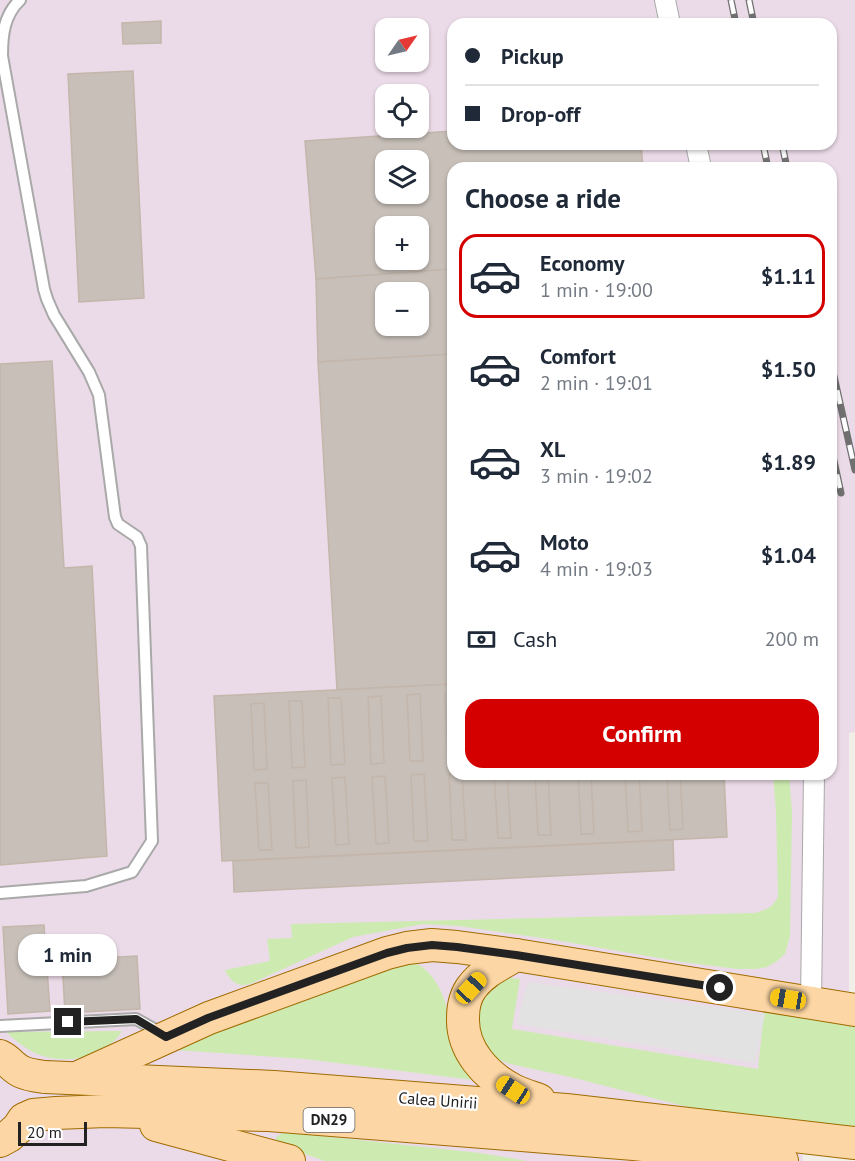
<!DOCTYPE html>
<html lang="en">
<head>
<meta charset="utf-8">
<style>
	body { margin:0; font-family:"PT Sans",sans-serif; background:#f2f2f3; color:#1f2937; height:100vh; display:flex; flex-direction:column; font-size:22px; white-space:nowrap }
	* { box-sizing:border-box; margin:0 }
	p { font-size:20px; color:#747a83 }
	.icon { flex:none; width:33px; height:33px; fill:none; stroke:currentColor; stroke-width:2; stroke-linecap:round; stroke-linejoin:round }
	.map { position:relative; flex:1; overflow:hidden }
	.sheet { position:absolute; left:447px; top:162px; width:390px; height:618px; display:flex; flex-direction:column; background:#fff; border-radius:18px; box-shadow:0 2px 4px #0004 }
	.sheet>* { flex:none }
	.hud { position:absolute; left:447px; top:18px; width:390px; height:132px; border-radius:18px; box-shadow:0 2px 4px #0004; display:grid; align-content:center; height:132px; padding:0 18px; background:#fff }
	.needle { width:39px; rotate:56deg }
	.tools { position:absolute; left:375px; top:18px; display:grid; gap:12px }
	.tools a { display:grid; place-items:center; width:54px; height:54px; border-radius:12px; background:#fff; box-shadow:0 2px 4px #0004; font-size:30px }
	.scale { position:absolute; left:18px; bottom:15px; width:69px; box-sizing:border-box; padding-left:6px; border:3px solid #222; border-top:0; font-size:16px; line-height:21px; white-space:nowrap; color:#222; -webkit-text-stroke:4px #fff; paint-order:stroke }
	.end { position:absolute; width:27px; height:27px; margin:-14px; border:8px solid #222; background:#fff; box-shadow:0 0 0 3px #fff }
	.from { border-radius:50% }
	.bubble { position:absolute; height:42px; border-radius:18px; background:#fff; box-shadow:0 2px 4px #0004; font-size:20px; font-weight:700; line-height:42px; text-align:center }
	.car { position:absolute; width:18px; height:36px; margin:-18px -9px; border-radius:8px; box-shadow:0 0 4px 2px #0007; background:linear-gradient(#f5c518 24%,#345 0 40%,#f5c518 0 76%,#345 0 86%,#f5c518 0) }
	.hud b { display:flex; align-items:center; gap:21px; height:57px; font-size:22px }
	.hud b+b { border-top:2px solid #e0e1e3 }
	.hud i { width:15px; height:15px; background:#1f2937 }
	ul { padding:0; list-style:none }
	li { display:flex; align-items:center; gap:18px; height:84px; margin:0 12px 9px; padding:0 6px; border:3px solid transparent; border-radius:18px }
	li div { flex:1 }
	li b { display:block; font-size:22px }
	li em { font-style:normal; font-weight:700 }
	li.on { border-color:#d40000 }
	li>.icon { width:54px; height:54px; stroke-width:1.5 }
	h2 { padding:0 18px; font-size:27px; line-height:72px }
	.pay { display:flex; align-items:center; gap:15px; height:66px; padding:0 18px; font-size:22px }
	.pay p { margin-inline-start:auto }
	.action { display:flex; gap:12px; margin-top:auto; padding:12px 18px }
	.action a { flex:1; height:69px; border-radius:18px; background:#d40000; color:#fff; font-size:24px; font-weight:700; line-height:69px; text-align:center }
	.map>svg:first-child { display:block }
	.industrial { fill:#ebdbe8; fill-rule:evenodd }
	.grass { fill:#cdebb0 }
	.parking { fill:#e2e2e2 }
	.building { fill:#c7bfb8; stroke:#c4b6ab; stroke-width:1.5; fill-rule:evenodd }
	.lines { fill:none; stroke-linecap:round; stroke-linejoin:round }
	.service-casing { stroke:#a9a9a9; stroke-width:14 }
	.minor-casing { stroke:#a9a9a9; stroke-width:22 }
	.primary-casing { stroke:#a06b00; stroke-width:34 }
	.service { stroke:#fff; stroke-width:10 }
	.minor { stroke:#fff; stroke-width:20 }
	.primary { stroke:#fcd6a4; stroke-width:32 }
	.rail-casing { stroke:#707070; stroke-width:7 }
	.rail { stroke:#fff; stroke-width:4.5; stroke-dasharray:14; stroke-linecap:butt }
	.route { stroke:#222; stroke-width:8 }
	.labels { text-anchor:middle; stroke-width:4.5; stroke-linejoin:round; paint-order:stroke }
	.shield { fill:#fff; stroke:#646464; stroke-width:1.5 }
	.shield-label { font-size:15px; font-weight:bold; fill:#222 }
	.street-label { font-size:16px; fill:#222; stroke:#fff }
</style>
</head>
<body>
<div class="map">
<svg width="855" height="1161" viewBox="0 0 855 1161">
	<rect width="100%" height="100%" fill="#f2efe9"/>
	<!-- industrial -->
	<path class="industrial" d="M0 0H855V732L849 733V994L794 1058 803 1161H0ZM453 24H831V144H453ZM386 28H418V62H386ZM386 94H418V128H386ZM386 160H418V194H386ZM453 168H831V774H453ZM386 226H418V260H386ZM386 292H418V326H386Z"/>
	<!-- grass -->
	<g class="grass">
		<path d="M773 774H789L792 813 790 936 785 954 776 962 767 967 756 969H737L682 962 549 939 458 926 423 924 353 937 250 984C249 984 242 986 241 985 234 984 227 976 225 970L270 961 267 939 292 938 291 924 755 913C766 910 774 907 778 896L776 813Z"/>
		<path d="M403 961C407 962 413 962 417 964 432 971 445 994 447 1011 448 1020 446 1029 449 1039 453 1054 464 1067 473 1080L305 1059 161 1049Z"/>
		<polygon points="511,978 520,979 512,1029 758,1069 764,1010 855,1026 855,1131 692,1108 570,1077 510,1064 497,1059 490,1053 483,1044 478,1026 479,1004 485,995 498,981"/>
		<path d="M122 1031C104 1060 62 1066 33 1052 23 1047 14 1039 6 1032Z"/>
		<polygon points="284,1132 480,1153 527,1161 325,1161 279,1145 276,1142 276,1137"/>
	</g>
	<!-- parking -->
	<polygon class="parking" points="528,982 765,1014 755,1063 517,1024"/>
	<!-- building -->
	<g class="building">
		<polygon points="161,21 161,43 123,44 122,23"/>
		<polygon points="133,71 144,298 79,302 68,74"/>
		<path d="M453 131V144H641L643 168H453V269L316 279 305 141ZM386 160H418V194H386ZM386 226H418V260H386Z"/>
		<path d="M453 269V354L318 362 316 279ZM386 292H418V326H386Z"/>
		<polygon points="453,354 453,684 337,690 318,362"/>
		<polygon points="52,361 64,568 92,566 107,856 0,865 0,364"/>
		<polygon points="453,684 453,774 724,774 727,837 222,861 214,696"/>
		<polygon points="453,693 453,760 448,760 445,694"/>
		<polygon points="420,694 423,761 410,761 407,695"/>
		<polygon points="381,696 384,763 371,764 368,697"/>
		<polygon points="328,698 341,698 345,764 331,765"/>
		<polygon points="289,701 302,701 305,767 292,768"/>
		<polygon points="264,703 267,769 254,770 251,704"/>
		<polygon points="424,774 428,841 414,841 411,775"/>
		<polygon points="449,774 462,774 466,840 452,840"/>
		<polygon points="494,774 507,774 511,838 498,838"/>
		<polygon points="535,774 548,774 551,835 538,835"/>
		<polygon points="578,774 591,774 594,834 581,834"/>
		<polygon points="625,774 639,774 642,831 628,832"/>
		<polygon points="667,774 680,774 683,829 670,830"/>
		<polygon points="385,776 389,843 376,844 372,777"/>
		<polygon points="345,777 349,844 336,845 332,778"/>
		<polygon points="306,780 309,847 296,848 293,781"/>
		<polygon points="255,783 268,783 272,850 259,850"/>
		<polygon points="673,840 674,870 234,892 233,861"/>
		<polygon points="44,925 50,1011 8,1014 3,927"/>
		<polygon points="137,956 140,1009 65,1013 62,960"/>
	</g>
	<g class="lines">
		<defs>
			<g id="service">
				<path d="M0 893 86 886 132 872 152 841 141 546 137 537 118 524 115 517 99 395 89 372 54 315 47 299 44 289 2 56C2 35 4 15 20 0"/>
				<polyline points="0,1026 136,1019 161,1033"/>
			</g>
			<g id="minor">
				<polyline points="665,0 670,24"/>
				<polyline points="696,144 701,168"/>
				<polyline points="811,1002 814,774"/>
			</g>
			<g id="primary">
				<path d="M516 955C501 964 483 972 472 987 465 996 463 1007 463 1018 462 1050 486 1076 513 1090 521 1094 531 1097 539 1100"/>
				<path d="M0 1056C9 1060 12 1067 20 1071 27 1075 37 1076 45 1077L274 1087 566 1110 855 1143"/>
				<polyline points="81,1076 209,1018 387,953 407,948 432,945 457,947 516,955 855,1010"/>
				<polyline points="156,1125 289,1161"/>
				<polyline points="0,1141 9,1136 18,1128 24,1119 33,1115 56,1113 106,1111 269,1115 634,1144 782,1161"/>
			</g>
		</defs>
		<!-- service casing -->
		<use href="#service" class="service-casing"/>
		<!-- minor casing -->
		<use href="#minor" class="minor-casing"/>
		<!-- primary casing -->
		<use href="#primary" class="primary-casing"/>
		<!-- service -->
		<use href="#service" class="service"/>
		<!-- minor -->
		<use href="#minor" class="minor"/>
		<!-- primary -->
		<use href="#primary" class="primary"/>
		<defs>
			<g id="rail">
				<polyline points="731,0 736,24"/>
				<polyline points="749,0 754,24"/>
				<polyline points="763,144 768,168"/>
				<polyline points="782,144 787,168"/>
				<polyline points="831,363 855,470"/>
				<polyline points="831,447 841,493"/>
			</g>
		</defs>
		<!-- rail casing -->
		<use href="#rail" class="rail-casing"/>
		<!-- rail -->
		<use href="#rail" class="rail"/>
	</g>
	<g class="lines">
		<!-- route -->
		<polyline class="route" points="68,1022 136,1019 166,1037 208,1018 387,953 407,948 432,945 457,947 516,955 720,988"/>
	</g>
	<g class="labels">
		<!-- shield labels -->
		<rect class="shield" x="303.5" y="1108" width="51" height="24" rx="4.5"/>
		<g class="shield-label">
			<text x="329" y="1125">DN29</text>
		</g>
		<!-- street labels -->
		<g class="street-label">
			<text transform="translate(438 1100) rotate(4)" y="6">Calea Unirii</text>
		</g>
	</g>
</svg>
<div class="tools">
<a><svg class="needle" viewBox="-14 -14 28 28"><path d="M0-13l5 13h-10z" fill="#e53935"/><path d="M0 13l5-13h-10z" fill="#747a83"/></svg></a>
<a><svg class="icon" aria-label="locate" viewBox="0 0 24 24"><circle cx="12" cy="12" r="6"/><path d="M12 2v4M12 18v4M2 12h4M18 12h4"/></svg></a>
<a><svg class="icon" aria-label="layers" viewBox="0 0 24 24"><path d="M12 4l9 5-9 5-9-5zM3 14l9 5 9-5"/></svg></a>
<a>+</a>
<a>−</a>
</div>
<div class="scale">20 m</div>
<i class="end from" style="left:720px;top:988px"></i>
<i class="end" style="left:68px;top:1022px"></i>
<div class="bubble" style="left:18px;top:934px;width:99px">1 min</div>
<i class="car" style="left:471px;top:988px;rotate:43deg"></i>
<i class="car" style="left:788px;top:999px;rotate:279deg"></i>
<i class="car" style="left:513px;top:1090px;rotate:303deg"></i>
<div class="hud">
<b><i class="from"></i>Pickup</b>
<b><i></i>Drop-off</b>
</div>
<section class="sheet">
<h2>Choose a ride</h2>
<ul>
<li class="on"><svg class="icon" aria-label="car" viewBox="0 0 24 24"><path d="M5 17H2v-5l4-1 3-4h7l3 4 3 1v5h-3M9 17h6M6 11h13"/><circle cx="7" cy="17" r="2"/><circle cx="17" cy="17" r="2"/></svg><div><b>Economy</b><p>1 min · 19:00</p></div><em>$1.11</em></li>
<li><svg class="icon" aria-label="car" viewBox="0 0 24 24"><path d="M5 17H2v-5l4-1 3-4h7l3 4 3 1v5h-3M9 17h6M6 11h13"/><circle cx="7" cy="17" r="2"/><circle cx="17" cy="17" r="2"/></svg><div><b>Comfort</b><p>2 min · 19:01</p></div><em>$1.50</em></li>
<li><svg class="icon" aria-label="car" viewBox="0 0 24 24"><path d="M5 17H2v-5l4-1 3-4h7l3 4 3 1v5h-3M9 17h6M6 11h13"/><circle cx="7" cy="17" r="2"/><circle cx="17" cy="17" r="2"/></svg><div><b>XL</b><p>3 min · 19:02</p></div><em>$1.89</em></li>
<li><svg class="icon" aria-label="car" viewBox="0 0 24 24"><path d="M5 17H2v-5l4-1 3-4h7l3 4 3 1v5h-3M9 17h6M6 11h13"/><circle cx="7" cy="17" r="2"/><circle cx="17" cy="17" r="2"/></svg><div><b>Moto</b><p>4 min · 19:03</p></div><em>$1.04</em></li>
</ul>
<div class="pay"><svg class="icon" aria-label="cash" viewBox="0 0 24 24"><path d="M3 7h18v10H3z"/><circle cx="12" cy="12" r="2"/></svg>Cash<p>200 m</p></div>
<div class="action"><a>Confirm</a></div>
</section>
</div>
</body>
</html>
